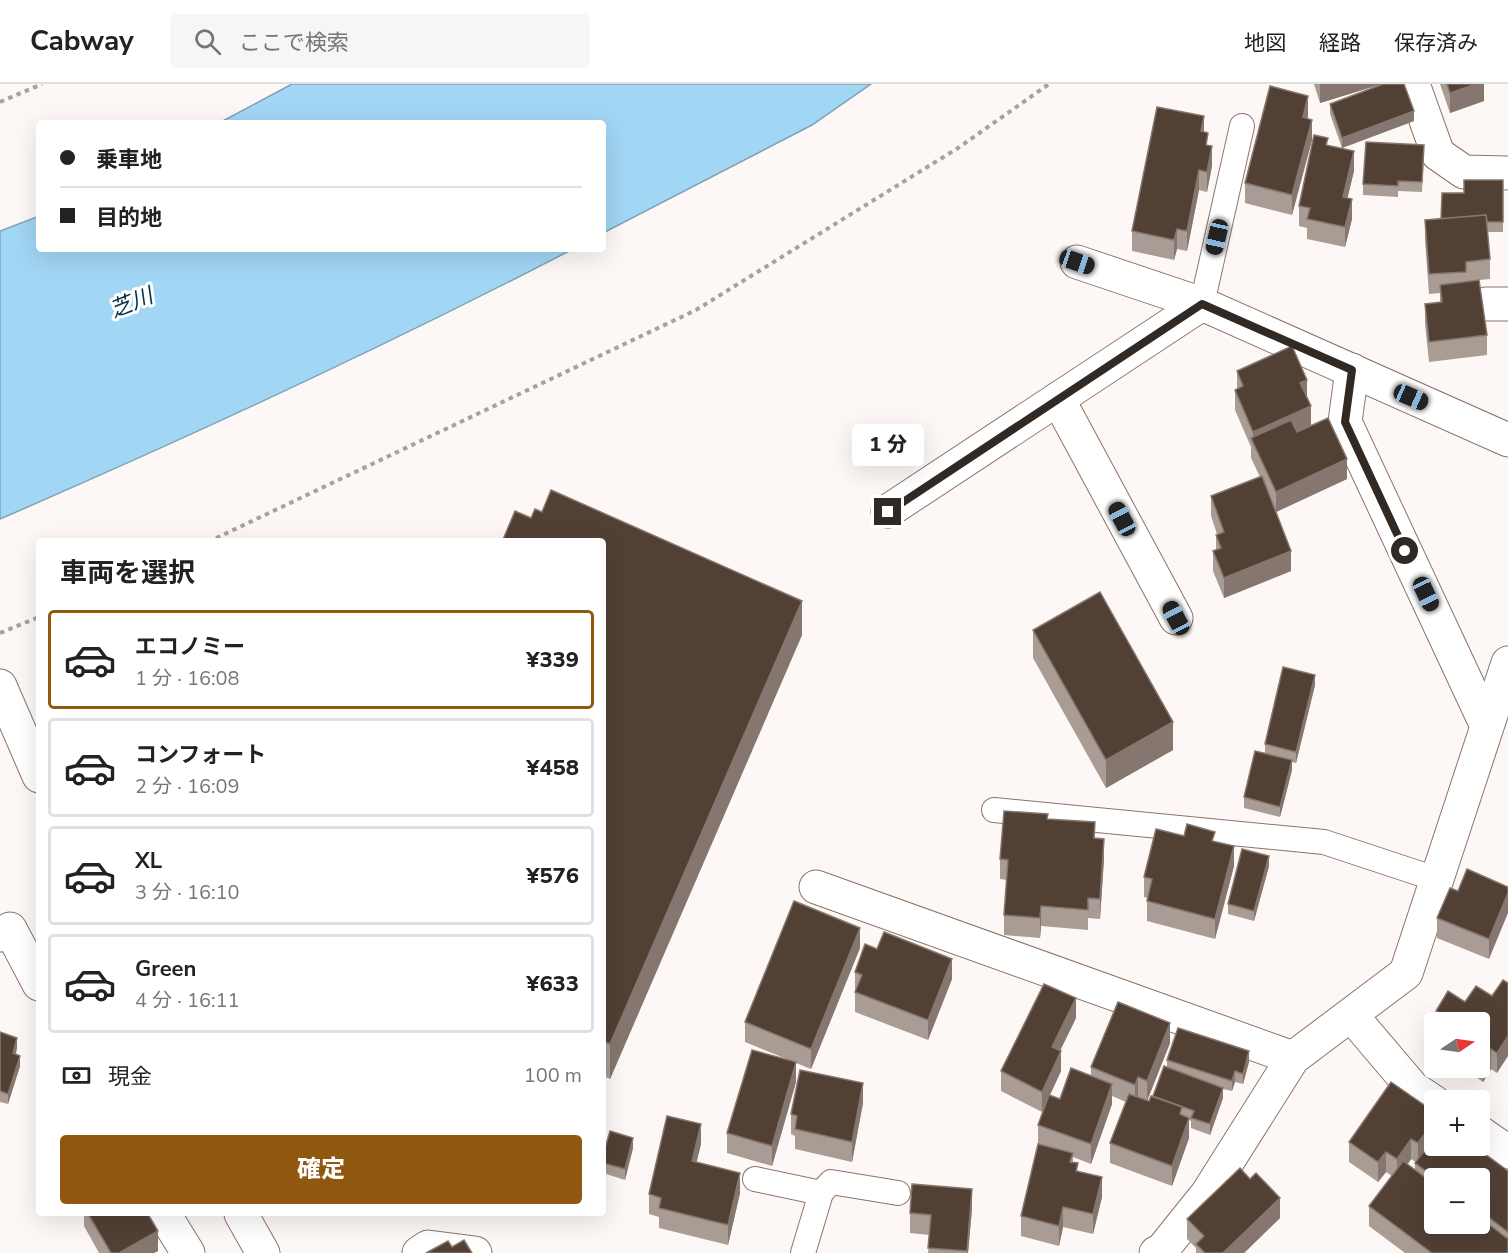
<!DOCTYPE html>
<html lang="ja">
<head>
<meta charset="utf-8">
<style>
	body { margin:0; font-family:"Nunito Sans","Noto Sans JP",sans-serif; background:#f6f6f6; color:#222; height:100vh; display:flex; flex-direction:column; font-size:22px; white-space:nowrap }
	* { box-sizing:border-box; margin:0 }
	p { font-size:20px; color:#767676 }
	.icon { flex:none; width:33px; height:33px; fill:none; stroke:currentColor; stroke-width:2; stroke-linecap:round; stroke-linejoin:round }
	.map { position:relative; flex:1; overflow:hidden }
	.sheet { position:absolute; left:36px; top:454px; width:570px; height:678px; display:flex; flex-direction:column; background:#fff; border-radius:6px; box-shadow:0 6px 24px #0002 }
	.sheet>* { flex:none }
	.top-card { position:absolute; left:36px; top:36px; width:570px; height:132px; border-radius:6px; box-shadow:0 6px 24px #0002; display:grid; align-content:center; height:132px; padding:0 24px; background:#fff }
	.needle { width:39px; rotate:77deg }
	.buttons { position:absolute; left:1424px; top:928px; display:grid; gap:12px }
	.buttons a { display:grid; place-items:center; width:66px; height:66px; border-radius:6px; background:#fff; box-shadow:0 6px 24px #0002; font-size:30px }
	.end { position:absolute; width:27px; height:27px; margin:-14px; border:8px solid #312924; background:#fff; box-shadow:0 0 0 3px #fff }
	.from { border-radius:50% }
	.bubble { position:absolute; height:42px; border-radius:6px; background:#fff; box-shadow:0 6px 24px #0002; font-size:20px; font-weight:800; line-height:42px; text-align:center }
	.car { position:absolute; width:18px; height:36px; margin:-18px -9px; border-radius:8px; box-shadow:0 0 4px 2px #0007; background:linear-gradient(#222 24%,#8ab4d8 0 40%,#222 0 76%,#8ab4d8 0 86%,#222 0) }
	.top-card b { display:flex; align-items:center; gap:21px; height:57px; font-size:22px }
	.top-card b+b { border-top:2px solid #e0e0e0 }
	.top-card i { width:15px; height:15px; background:#222 }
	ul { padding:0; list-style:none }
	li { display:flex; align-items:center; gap:18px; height:99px; margin:0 12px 9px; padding:0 12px; border:3px solid #e0e0e0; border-radius:6px }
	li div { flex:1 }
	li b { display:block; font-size:22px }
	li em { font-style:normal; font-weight:800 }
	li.on { border-color:#8f570f }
	li>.icon { width:54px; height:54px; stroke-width:1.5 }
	h2 { padding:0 24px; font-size:27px; line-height:72px }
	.pay { display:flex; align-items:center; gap:15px; height:66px; padding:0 24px; font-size:22px }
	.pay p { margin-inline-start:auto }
	.primary-button { display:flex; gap:12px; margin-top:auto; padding:12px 24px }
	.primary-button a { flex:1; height:69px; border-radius:6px; background:#8f570f; color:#fff; font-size:24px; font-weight:800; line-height:69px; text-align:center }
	header { display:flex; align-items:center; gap:36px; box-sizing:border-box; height:84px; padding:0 30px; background:#fff; border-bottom:2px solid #e0e0e0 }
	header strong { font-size:28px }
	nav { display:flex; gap:33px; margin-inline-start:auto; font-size:21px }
	.search { width:420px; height:54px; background:#f6f6f6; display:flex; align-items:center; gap:15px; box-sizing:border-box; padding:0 21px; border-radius:6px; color:#767676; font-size:22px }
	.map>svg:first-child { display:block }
	.water { fill:#a1d6f4; stroke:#7fa2b6; stroke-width:1.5 }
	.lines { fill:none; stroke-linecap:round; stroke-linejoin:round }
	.service-casing { stroke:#897569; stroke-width:26 }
	.minor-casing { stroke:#897569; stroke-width:35 }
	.tertiary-casing { stroke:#897569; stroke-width:35 }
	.path { stroke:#a8a19e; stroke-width:4; stroke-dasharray:4.5 4.5; stroke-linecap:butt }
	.service { stroke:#fff; stroke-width:24 }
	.minor { stroke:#fff; stroke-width:33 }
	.tertiary { stroke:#fff; stroke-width:33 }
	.wall { fill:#a89c95; fill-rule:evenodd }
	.shaded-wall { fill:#85776f }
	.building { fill:#524035; stroke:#85776f; stroke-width:1.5 }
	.route { stroke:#312924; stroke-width:8 }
	.labels { text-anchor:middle; stroke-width:6; stroke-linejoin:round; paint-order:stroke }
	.water-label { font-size:22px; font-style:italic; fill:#043247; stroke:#fff }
</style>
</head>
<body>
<header>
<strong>Cabway</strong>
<div class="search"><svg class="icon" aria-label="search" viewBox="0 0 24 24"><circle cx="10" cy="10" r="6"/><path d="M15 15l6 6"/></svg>ここで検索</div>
<nav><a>地図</a><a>経路</a><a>保存済み</a></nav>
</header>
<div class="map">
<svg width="1508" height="1169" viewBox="0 0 1508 1169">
	<rect width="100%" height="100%" fill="#fdf8f5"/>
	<!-- water -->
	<g class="water">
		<polygon points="292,0 871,0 812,41 603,149 603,39 219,39"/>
		<path d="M39 132V165H573C386 262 194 351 0 435V147Z"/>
	</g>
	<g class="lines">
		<defs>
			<g id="service">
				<polyline points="1202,220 1242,42"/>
				<polyline points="994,726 1324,758 1436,795"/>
				<polyline points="755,1095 821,1109"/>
				<polyline points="803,1169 821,1109 831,1098 898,1109"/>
			</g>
			<g id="minor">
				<polyline points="1413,0 1438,70 1464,88 1508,89"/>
				<polyline points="1077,178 1202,220 1508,356"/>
				<polyline points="1486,220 1508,220"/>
				<polyline points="1352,286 1345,338 1486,640"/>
				<polyline points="1058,315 1176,534"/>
				<polyline points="888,427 1202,220"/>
				<polyline points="816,803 1293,974"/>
				<polyline points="0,851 10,845 39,900"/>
				<polyline points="1351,931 1413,1004 1434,1018"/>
				<polyline points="1479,1048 1508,1068"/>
				<polyline points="164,1130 188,1169"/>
				<polyline points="419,1169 428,1163 475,1169"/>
				<polyline points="1156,1169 1162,1166 1207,1110 1293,974 1406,889 1508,579"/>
			</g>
			<g id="tertiary">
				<polyline points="0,602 39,692"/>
				<polyline points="241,1130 263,1169"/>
			</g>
		</defs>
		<!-- service casing -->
		<use href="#service" class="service-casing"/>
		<!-- minor casing -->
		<use href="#minor" class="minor-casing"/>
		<!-- tertiary casing -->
		<use href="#tertiary" class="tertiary-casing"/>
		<!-- path -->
		<g class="path">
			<polyline points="0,18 42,0"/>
			<polyline points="208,458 696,226 958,64 1049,0"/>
			<polyline points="0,549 39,533"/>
		</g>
		<!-- service -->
		<use href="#service" class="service"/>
		<!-- minor -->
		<use href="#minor" class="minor"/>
		<!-- tertiary -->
		<use href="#tertiary" class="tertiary"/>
	</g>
	<!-- wall -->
	<g class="wall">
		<polygon points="1314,0 1382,0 1320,19"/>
		<polygon points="1440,0 1484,0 1484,17 1450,29"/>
		<polygon points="1330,20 1414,37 1342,64 1330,30"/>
		<polygon points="1308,32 1307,35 1312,56 1292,131 1245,119 1245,99"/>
		<polygon points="1204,48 1212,82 1207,108 1199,106 1187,167 1177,165 1174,176 1132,167 1132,147"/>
		<polygon points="1328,61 1354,87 1347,114 1352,135 1345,163 1307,155 1307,144 1299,142 1299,122"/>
		<polygon points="1424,71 1422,108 1398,107 1398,113 1363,111 1363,100"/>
		<polygon points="1503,96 1503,148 1487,148 1490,175 1490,195 1479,196 1487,251 1487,271 1429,278 1425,240 1425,220 1440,218 1440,209 1429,210 1425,156 1425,136 1441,135"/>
		<polygon points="1237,287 1307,313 1311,342 1347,395 1276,428 1291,487 1224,514 1213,487 1213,467 1216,466 1216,451 1217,450 1211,432 1211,412 1260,393 1251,374 1251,363 1235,326 1235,306 1237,305"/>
		<polygon points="603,458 802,551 610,995 603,992"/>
		<polygon points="1033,546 1173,666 1106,704 1033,574"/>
		<polygon points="1315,601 1296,679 1292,678 1292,686 1280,733 1244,724 1244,713 1265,670 1265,660"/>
		<polygon points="1048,735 1095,754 1104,775 1100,835 1088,834 1088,846 1041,842 1040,854 1004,851 1004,831 1007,796 1000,795 1000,775"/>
		<polygon points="1184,752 1215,757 1234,782 1215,855 1147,837 1147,814 1144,813 1144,793"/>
		<polygon points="1269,782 1254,837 1228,830 1228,820"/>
		<polygon points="1508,803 1489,875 1437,854 1437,834 1458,807"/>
		<polygon points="860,864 811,985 796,979 796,998 772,1082 727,1069 727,1049 789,976 745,958 745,938"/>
		<polygon points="855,888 952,895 928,956 855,928"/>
		<polygon points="1503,896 1497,989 1491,985 1483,998 1463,984 1479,984 1479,939 1436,938 1436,927 1465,918 1492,912"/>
		<polygon points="1076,934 1060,967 1061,987 1050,1011 1060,1015 1091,992 1091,983 1170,959 1147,1017 1138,1014 1149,1017 1153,1012 1167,984 1167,976 1249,978 1243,1000 1235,998 1232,1007 1223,1005 1223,1014 1210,1051 1191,1044 1191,1037 1189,1036 1189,1054 1172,1102 1110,1079 1110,1059 1126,1018 1112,1012 1112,1020 1091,1080 1073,1073 1073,1078 1078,1087 1102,1113 1093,1150 1063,1143 1059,1162 1021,1152 1021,1132 1038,1061 1038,1041 1047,1016 1042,1028 1001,1007 1001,987"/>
		<polygon points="1434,942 1434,965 1433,964 1433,944"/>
		<polygon points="0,948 17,964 16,970 20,982 8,1020 0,1018"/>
		<path d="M1391 998 1434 1062 1508 1087V1169H1405L1369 1142V1122L1392 1092 1386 1088 1378 1098 1349 1078V1058ZM1411 1075 1416 1078 1415 1079V1086L1408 1080ZM1434 1095H1479V1140H1434Z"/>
		<polygon points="863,1019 852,1078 795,1065 795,1052 791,1050 791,1030"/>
		<polygon points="701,1060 696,1079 740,1109 728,1161 659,1144 659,1133 649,1130 649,1110"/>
		<polygon points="633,1064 625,1096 603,1089 603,1071"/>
		<polygon points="972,1125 968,1169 928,1169 930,1151 910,1149 910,1129"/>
		<polygon points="84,1130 148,1130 158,1167 154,1169 99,1169 84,1142"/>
		<polygon points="1280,1134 1244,1169 1196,1169 1196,1164 1187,1155 1187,1135"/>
	</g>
	<!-- shaded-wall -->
	<g class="shaded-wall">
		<polygon points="1320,0 1382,0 1320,19"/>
		<polygon points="1476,0 1484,0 1484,17 1450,29 1450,9"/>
		<polygon points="1308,12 1308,32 1303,53 1303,33"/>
		<polygon points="1414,27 1414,37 1342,64 1342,54"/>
		<polygon points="1204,32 1204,52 1201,47"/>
		<polygon points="1312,36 1312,56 1292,131 1292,111"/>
		<polygon points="1212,62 1212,82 1207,108 1207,88"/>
		<polygon points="1354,67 1354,87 1343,133 1343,113"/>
		<polygon points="1199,86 1199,106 1187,167 1187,147"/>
		<polygon points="1352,115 1352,135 1345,163 1345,143"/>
		<polygon points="1177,145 1177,165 1174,176 1174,156"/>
		<polygon points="1307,296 1307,316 1300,299"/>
		<polygon points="1311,322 1311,342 1257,366 1253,358 1253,348"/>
		<polygon points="1347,375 1347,395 1276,428 1276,408"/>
		<polygon points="1291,467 1291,487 1224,514 1224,494"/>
		<polygon points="802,517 802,551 610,995 610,960"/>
		<polygon points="1315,591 1315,601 1296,679 1296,668"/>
		<polygon points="1173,638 1173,666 1106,704 1106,676"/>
		<polygon points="1292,676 1292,686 1280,733 1280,723"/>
		<polygon points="1104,755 1104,775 1100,835 1100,815"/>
		<polygon points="1234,762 1234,782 1215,855 1215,835"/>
		<polygon points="1269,772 1269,782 1254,837 1254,827"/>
		<polygon points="1508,809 1508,829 1489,875 1489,855"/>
		<polygon points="1041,822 1041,842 1040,854 1040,834"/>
		<polygon points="860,844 860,864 811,985 811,965"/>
		<polygon points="952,875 952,895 928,956 928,936"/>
		<polygon points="1076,914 1076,934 1052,983 1052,963"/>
		<polygon points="1170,939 1170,959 1147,1017 1147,997"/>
		<polygon points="1508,952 1508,972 1497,989 1497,969"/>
		<polygon points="17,954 17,964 13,980 13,969"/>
		<polygon points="1491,965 1491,985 1483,998 1483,978"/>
		<polygon points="1061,967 1061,987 1042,1028 1042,1008"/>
		<polygon points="1249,967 1249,978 1243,1000 1243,990"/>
		<polygon points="20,972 20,982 8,1020 8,1010"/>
		<polygon points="796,978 796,998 772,1082 772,1062"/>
		<polygon points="1235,987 1235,998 1232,1007 1232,997"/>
		<polygon points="1138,993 1138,1013 1135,1021 1135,1001"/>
		<polygon points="863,999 863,1019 852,1078 852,1058"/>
		<polygon points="1112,1000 1112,1020 1091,1080 1091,1060"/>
		<polygon points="1223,1004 1223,1014 1210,1051 1210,1040"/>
		<polygon points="1189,1034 1189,1054 1172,1102 1172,1082"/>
		<polygon points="1434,1037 1434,1057 1418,1079 1418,1059"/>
		<polygon points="701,1040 701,1060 692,1097 692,1077"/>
		<polygon points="633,1054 633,1064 625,1096 625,1085"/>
		<polygon points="1411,1055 1411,1075 1397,1095 1397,1075"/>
		<polygon points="1386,1068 1386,1088 1378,1098 1378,1078"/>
		<polygon points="740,1089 740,1109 728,1161 728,1141"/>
		<polygon points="1102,1093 1102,1113 1093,1150 1093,1130"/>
		<polygon points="972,1105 972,1125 968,1169 967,1169"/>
		<polygon points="1280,1114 1280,1134 1244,1169 1223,1169"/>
		<polygon points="1063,1123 1063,1143 1059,1162 1059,1142"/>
		<polygon points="158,1147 158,1167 154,1169 119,1169"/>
	</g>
	<!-- building -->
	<g class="building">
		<polygon points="1383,0 1404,0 1414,27 1342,54 1330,20"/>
		<polygon points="1447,0 1476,0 1450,9"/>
		<polygon points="1270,2 1308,12 1303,33 1312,36 1292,111 1245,99"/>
		<polygon points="1157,23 1204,32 1201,47 1208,49 1206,61 1212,62 1207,88 1199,86 1187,147 1177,145 1174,156 1132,147"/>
		<polygon points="1314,51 1328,54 1326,61 1354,67 1343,113 1352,115 1345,143 1307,135 1310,124 1299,122"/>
		<polygon points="1366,58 1424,61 1422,98 1398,97 1398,102 1363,100"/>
		<polygon points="1464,96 1503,96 1503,138 1487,138 1486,131 1441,135 1442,109 1464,109"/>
		<polygon points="1486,131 1490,175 1466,178 1466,188 1429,190 1425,136"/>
		<polygon points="1479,196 1487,251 1429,258 1425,220 1442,218 1440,201"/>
		<polygon points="1292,262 1307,296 1300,299 1311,322 1253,348 1235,306 1243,302 1237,287"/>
		<polygon points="1328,334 1347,375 1276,408 1251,354 1291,336 1297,348"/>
		<polygon points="1262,392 1291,467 1224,494 1213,467 1221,464 1216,451 1224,448 1211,412"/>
		<polygon points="551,406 802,517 610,960 603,957 603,458 502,458 515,427 531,434 535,425 542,428"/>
		<polygon points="1100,508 1173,638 1106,676 1033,546"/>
		<polygon points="1283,583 1315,591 1296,668 1265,660"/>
		<polygon points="1255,667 1292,676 1280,723 1244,713"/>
		<polygon points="1004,727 1048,730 1047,735 1095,738 1094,754 1104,755 1100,815 1088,814 1088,826 1041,822 1040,834 1004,831 1008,776 1000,775"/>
		<polygon points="1187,740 1215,748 1212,757 1234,762 1215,835 1147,817 1152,795 1144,793 1156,745 1184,752"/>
		<polygon points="1242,765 1269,772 1254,827 1228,820"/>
		<polygon points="1467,785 1508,803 1508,809 1489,855 1437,834 1450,804 1458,807"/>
		<polygon points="794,817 860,844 811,965 745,938"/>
		<polygon points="884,848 952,875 928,936 855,908 862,891 855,888 865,860 877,865"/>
		<polygon points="1503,896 1508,899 1508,952 1497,969 1491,965 1483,978 1479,975 1479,939 1436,939 1441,930 1436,927 1448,907 1465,918 1476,902 1492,912"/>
		<polygon points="1044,900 1076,914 1052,963 1061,967 1042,1008 1001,987"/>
		<polygon points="1118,918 1170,939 1147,997 1138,993 1135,1001 1091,983"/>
		<polygon points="1178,944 1249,967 1243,990 1235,987 1232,997 1167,976"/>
		<polygon points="0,948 17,954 13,969 20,972 8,1010 0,1007"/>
		<polygon points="752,966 796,978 772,1062 727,1049"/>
		<polygon points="1164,982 1223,1004 1210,1040 1191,1034 1194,1027 1153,1012"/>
		<polygon points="1071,984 1112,1000 1091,1060 1038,1041 1049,1011 1060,1015"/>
		<polygon points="800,986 863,999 852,1058 795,1045 797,1032 791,1030"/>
		<polygon points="1391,998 1434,1028 1434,1037 1418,1059 1411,1055 1397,1075 1386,1068 1378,1078 1349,1058"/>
		<polygon points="1129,1010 1149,1017 1151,1012 1182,1023 1180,1030 1189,1034 1172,1082 1110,1059"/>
		<polygon points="667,1032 701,1040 692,1077 740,1089 728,1141 659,1124 661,1114 649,1110"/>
		<polygon points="610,1047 633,1054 625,1085 603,1079 603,1071"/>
		<polygon points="1434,1054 1434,1062 1474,1062 1508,1087 1508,1148 1479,1126 1479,1095 1437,1095 1415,1079"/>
		<polygon points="1038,1060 1073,1069 1070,1078 1078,1079 1076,1087 1102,1093 1093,1130 1063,1123 1059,1142 1021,1132"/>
		<polygon points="1403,1077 1434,1100 1434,1140 1479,1140 1479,1133 1508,1155 1508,1169 1432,1169 1369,1122"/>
		<polygon points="1240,1084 1250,1095 1256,1089 1280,1114 1223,1169 1205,1169 1196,1160 1204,1152 1187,1135"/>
		<polygon points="912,1100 972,1105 967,1167 928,1164 931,1131 910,1129"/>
		<polygon points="88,1130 148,1130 158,1147 119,1169 111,1169"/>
		<polygon points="464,1156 472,1169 426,1169 448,1157 452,1163"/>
	</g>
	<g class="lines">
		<!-- route -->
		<polyline class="route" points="888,428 1202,220 1352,286 1345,338 1405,467"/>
	</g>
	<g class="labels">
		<!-- water labels -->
		<g class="water-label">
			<text transform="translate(131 218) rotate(-22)" y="8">芝川</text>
		</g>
	</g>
</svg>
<div class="buttons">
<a><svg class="needle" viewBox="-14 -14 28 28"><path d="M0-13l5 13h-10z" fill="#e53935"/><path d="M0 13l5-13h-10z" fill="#767676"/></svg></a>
<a>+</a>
<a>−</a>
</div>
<i class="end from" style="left:1405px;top:467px"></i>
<i class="end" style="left:888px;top:428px"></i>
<div class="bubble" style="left:852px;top:340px;width:72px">1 分</div>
<i class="car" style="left:1217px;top:153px;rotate:193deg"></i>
<i class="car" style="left:1077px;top:178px;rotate:109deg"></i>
<i class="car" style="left:1411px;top:313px;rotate:114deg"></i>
<i class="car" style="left:1122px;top:435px;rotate:332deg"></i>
<i class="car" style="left:1426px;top:510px;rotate:155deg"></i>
<i class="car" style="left:1176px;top:534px;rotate:332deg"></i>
<div class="top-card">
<b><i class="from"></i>乗車地</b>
<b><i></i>目的地</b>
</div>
<section class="sheet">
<h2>車両を選択</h2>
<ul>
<li class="on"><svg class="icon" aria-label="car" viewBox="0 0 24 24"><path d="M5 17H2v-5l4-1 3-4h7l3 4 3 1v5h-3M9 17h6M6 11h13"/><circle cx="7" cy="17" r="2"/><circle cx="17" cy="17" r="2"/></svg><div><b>エコノミー</b><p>1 分 · 16:08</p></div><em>¥339</em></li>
<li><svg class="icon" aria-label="car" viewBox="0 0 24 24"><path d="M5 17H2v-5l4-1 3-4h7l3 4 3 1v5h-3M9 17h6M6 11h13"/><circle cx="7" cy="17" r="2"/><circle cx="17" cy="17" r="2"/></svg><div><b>コンフォート</b><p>2 分 · 16:09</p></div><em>¥458</em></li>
<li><svg class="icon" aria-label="car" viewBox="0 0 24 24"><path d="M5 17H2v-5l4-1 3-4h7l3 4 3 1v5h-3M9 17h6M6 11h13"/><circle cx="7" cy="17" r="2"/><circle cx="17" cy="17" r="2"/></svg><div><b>XL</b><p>3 分 · 16:10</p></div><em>¥576</em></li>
<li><svg class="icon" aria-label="car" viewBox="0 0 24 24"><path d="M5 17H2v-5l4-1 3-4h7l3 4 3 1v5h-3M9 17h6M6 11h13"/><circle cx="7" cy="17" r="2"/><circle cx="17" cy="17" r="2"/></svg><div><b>Green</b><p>4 分 · 16:11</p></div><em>¥633</em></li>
</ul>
<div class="pay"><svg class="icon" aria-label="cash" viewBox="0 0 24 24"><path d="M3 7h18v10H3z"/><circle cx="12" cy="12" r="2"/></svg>現金<p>100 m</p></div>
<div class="primary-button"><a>確定</a></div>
</section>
</div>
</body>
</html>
